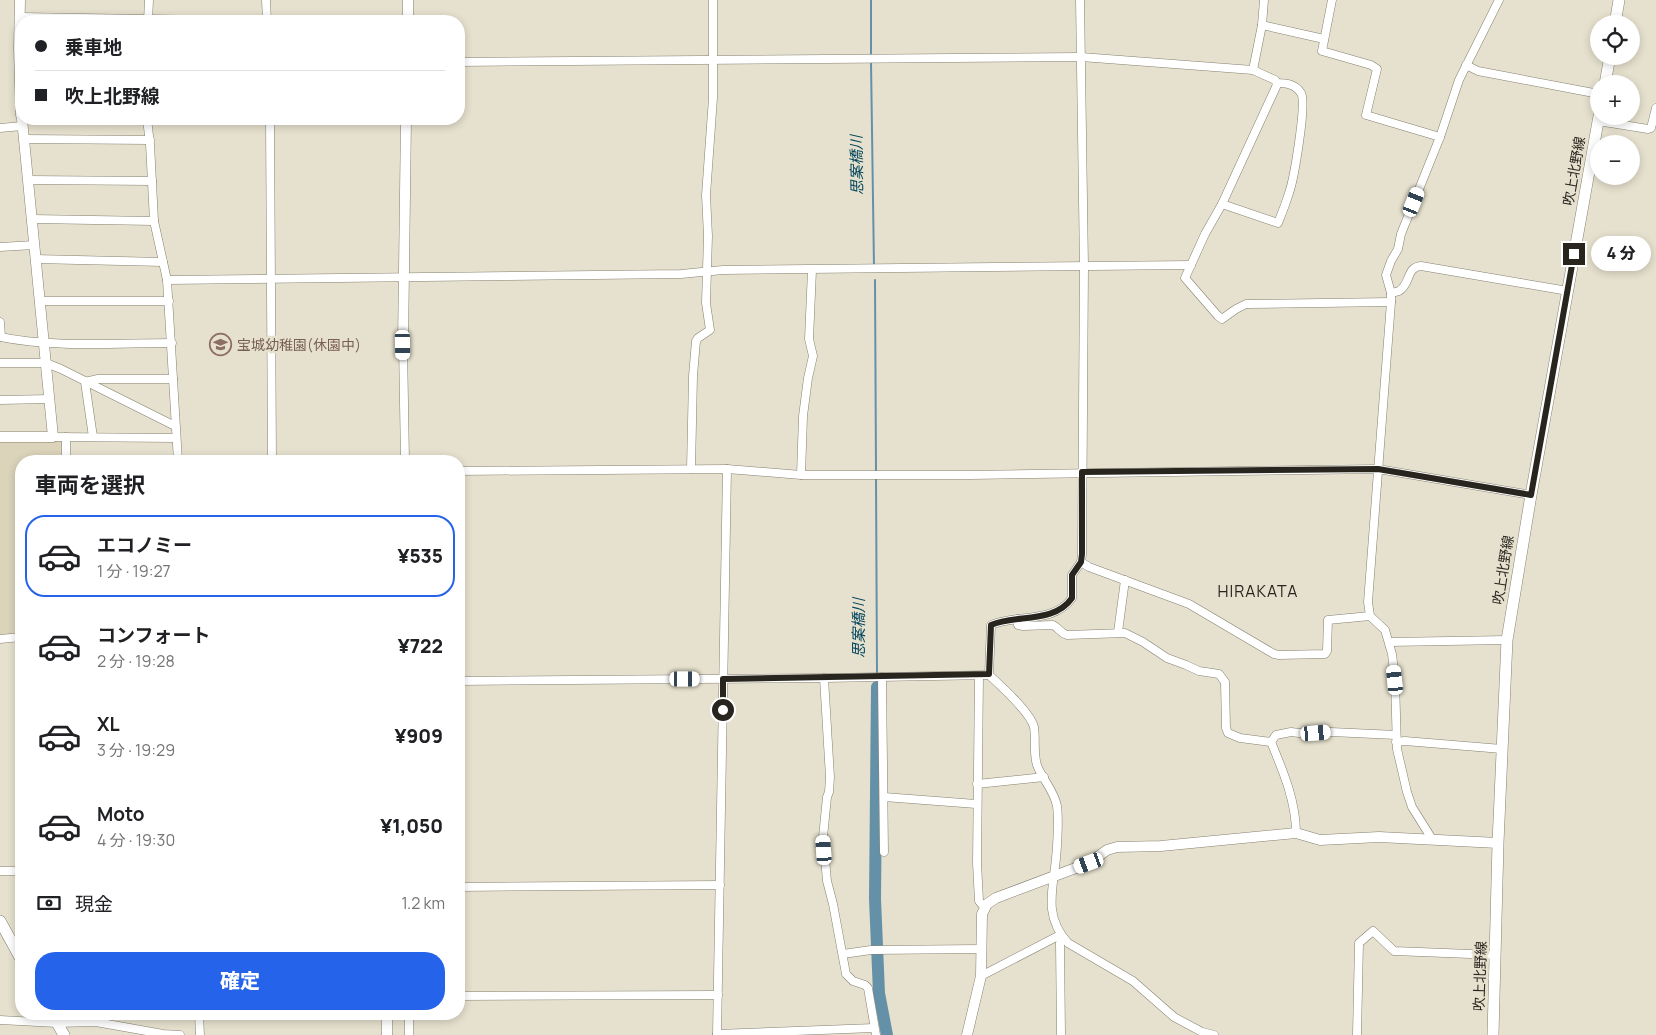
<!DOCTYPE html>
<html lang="ja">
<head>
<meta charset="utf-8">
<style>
	body { margin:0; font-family:Manrope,"Noto Sans JP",sans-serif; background:#f6f6f6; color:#202124; height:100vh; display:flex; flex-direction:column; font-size:19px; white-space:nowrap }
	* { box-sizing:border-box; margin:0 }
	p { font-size:16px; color:#757577 }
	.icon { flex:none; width:28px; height:28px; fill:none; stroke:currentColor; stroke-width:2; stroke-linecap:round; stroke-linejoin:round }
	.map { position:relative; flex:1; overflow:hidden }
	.side { position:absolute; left:15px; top:455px; width:450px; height:565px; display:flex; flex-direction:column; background:#fff; border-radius:20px; box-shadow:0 2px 8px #0003 }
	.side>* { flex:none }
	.banner { position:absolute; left:15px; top:15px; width:450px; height:110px; border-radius:20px; box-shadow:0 2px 8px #0003; display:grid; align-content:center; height:110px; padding:0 20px; background:#fff }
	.buttons { position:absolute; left:1590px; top:15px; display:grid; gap:10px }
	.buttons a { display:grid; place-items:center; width:50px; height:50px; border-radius:50%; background:#fff; box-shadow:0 2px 8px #0003; font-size:25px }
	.end { position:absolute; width:22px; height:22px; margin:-11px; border:6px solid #27251e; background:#fff; box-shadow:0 0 0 2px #fff }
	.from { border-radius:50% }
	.bubble { position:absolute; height:35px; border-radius:18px; background:#fff; box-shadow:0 2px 8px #0003; font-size:16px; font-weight:800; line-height:35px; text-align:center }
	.car { position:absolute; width:15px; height:30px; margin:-15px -8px; border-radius:6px; box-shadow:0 0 4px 1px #0007; background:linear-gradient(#fff 24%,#345 0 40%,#fff 0 76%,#345 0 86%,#fff 0) }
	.banner b { display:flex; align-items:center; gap:18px; height:48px; font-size:19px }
	.banner b+b { border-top:1px solid #e0e0e0 }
	.banner i { width:12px; height:12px; background:#202124 }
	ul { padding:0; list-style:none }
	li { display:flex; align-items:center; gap:15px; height:82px; margin:0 10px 8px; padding:0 10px; border:2px solid transparent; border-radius:20px }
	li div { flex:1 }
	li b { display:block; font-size:19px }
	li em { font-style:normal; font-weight:800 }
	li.current { border-color:#2563eb }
	li>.icon { width:45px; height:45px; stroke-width:1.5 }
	h2 { padding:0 20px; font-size:22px; line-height:60px }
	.pay { display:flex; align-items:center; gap:12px; height:55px; padding:0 20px; font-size:19px }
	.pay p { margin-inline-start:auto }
	.cta { display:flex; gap:10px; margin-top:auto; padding:10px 20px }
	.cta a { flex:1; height:58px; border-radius:20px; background:#2563eb; color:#fff; font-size:20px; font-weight:800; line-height:58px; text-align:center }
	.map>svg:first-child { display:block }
	.built { fill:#dbd4bb }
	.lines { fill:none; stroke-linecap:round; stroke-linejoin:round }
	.stream { stroke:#6491a7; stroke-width:2 }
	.river { stroke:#6491a7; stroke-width:12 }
	.minor-casing { stroke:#858070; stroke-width:9 }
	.tertiary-casing { stroke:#858070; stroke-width:11 }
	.secondary-casing { stroke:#858070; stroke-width:12 }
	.minor { stroke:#fff; stroke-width:8 }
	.tertiary { stroke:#fff; stroke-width:10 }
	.secondary { stroke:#fff; stroke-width:11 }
	.route { stroke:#27251e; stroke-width:6 }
	.labels { text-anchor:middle; stroke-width:5; stroke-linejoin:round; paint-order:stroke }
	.street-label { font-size:14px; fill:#27251e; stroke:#e6e1ce }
	.education-label { font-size:14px; fill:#785e54; stroke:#e6e1ce; text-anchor:start }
	.water-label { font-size:15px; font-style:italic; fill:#02455c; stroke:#e6e1ce }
	.quarter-label { font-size:16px; letter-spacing:1px; fill:#27251e; stroke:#e6e1ce }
</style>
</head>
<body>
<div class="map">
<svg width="1656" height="1035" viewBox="0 0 1656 1035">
	<rect width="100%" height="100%" fill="#e6e1ce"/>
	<!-- built -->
	<polygon class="built" points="63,441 63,461 21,461 21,635 0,637 0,442"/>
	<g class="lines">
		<!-- stream -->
		<g class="stream">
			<polyline points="871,0 871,55"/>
			<polyline points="871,62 874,267"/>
			<polyline points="875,280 876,472"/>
			<polyline points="876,477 877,675"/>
			<polyline points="877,680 877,687"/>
		</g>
		<!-- river -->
		<polyline class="river" points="877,687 875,899 879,993 887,1035"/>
		<defs>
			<g id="minor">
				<polyline points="266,0 267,21"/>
				<path d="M1080 0 1084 267 1082 554 1081 562 1072 575V598C1054 624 1016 614 991 625L989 675C1001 686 1030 712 1034 727 1036 740 1033 752 1037 765 1042 779 1054 790 1057 806 1059 821 1057 852 1055 867 1051 896 1046 919 1068 943L1133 981 1174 1017 1202 1032 1214 1035"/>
				<polyline points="1332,0 1322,51 1371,65 1377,69 1366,115 1440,137"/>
				<polyline points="20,17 267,21"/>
				<polyline points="148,21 149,0"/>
				<polyline points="1262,25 1324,39"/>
				<path d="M459 62 1081 57 1253 70 1275 80 1277 83C1286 83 1295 84 1301 93 1307 103 1294 179 1289 193 1286 203 1282 213 1278 223L1222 204"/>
				<polyline points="1466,65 1478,71 1599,94"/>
				<polyline points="1253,70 1262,25 1264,0"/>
				<polyline points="1277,83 1276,87 1222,204 1205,234 1185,278 1218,316 1222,319 1236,309 1246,304 1391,302"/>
				<polyline points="147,119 150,144 154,221 167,280 178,461"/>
				<polyline points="270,119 272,461"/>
				<polyline points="1598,121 1648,129 1651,128 1656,108"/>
				<polyline points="0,128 22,126"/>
				<polyline points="24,139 150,140"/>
				<polyline points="28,180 152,181"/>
				<polyline points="32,219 154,221"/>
				<polyline points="0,247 34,245"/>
				<polyline points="35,259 163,262"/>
				<polyline points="167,280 681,274 723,270 1191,265"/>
				<path d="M1391 293C1394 292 1397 292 1399 291 1411 284 1406 267 1421 266L1568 291"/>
				<polyline points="39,301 169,301"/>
				<polyline points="0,322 1,337"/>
				<path d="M0 337C53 348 117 343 172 343"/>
				<polyline points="403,345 405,461"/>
				<polyline points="0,363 46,363 61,369 175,426"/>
				<polyline points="0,400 49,399"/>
				<polyline points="53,437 176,438"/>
				<polyline points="66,437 66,461"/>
				<polyline points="93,437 85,382 98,379 173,379"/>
				<polyline points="691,469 693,376 696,341 698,338 710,330 706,303 708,236 706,195 713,98 713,0"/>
				<polyline points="459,471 727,469 801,475 970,475 1378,469 1531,495"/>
				<polyline points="801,475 803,416 808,378 813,356 809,339 812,270"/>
				<polyline points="1081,562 1089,567 1189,604 1274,654 1279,655 1325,654 1327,651 1328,620 1370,616"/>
				<path d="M1017 619 1018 625 1023 626 1053 625C1059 628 1060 633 1067 635L1125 633 1143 642 1167 658 1186 665 1199 671 1219 674 1225 682 1226 728 1228 733 1240 738 1271 742"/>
				<polyline points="1118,632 1125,580"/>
				<polyline points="0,639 21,637"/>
				<polyline points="1389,642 1507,640"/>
				<polyline points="979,676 977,863 979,901 985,908"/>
				<polyline points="882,677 884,852"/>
				<polyline points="824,678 830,777 829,792 827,797 823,837 827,881 833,904 846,974 853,981 865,985 868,988 876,1035"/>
				<polyline points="459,681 824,678 989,675"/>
				<polyline points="1271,742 1276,735 1291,732 1308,734 1331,732 1396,735"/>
				<path d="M1271 742C1283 771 1296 801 1296 833"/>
				<polyline points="1396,742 1405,741 1502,749"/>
				<polyline points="977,784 1044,777"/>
				<polyline points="884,797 976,804"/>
				<polyline points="1432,839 1412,807 1407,792 1397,749 1395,680 1392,654 1385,630 1370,616 1368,602 1391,302 1391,293 1386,275 1391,261 1398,249 1401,234 1440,137 1459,80 1499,0"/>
				<polyline points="0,871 21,871"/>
				<polyline points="459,887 720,885"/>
				<polyline points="843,954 871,950 981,949"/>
				<polyline points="981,976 1060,935"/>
				<polyline points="459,996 718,995"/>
				<polyline points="199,1014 200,1035"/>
				<polyline points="409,1014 409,1035"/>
				<polyline points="0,1020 57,1023 96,1022 163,1034 180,1035"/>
				<polyline points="717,1034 874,1028"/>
				<polyline points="717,1035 727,469"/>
				<polyline points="1061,1035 1060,943 1063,937"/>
				<polyline points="1357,1035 1359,943 1373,931 1394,951 1496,955"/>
			</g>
			<g id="tertiary">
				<polyline points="20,0 19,48 21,115"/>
				<polyline points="408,21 408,0"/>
				<polyline points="403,345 406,119"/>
				<polyline points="0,437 53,437 22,119"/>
				<polyline points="387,1014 387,1035"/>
				<polyline points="967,1035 981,976 982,914 987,904 996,898 1089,863 1107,850 1117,847 1161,846 1296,833 1320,840 1379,837 1498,843"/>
			</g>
			<g id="secondary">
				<polyline points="1615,24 1619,0"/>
				<polyline points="1605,84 1610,56"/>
				<polyline points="0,921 21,959"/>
				<polyline points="52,1014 64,1035"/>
				<polyline points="1493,1035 1498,843 1507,640 1531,495 1599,116"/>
			</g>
		</defs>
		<!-- minor casing -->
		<use href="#minor" class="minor-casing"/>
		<!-- tertiary casing -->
		<use href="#tertiary" class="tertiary-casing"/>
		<!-- secondary casing -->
		<use href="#secondary" class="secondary-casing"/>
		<!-- minor -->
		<use href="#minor" class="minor"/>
		<!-- tertiary -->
		<use href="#tertiary" class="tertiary"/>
		<!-- secondary -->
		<use href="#secondary" class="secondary"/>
	</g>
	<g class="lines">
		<!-- route -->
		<path class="route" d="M723 710V679L989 674 991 625C1016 614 1054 624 1072 598V575L1081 562 1082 554V472L1378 469 1531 495 1574 254"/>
	</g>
	<!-- icons -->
	<defs>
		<symbol id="school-ring" viewBox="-11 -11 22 22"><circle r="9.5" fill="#e6e1ce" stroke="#8d6e63" stroke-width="1.5"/><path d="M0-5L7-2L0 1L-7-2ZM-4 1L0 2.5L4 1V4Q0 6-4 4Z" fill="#8d6e63"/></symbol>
	</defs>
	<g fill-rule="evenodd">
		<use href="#school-ring" x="208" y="332" width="25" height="25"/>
	</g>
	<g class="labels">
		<!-- street labels -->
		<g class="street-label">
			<text transform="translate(1574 171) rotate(-80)" y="5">吹上北野線</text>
			<text transform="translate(1503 570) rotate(-81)" y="5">吹上北野線</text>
			<text transform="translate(1480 976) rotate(-88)" y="5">吹上北野線</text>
		</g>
		<!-- education labels -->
		<g class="education-label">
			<text x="237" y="350">宝城幼稚園(休園中)</text>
		</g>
		<!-- water labels -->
		<g class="water-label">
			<text transform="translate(857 165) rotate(-91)" y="5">思案橋川</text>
			<text transform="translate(859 628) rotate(-90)" y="5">思案橋川</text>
		</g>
		<!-- quarter labels -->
		<g class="quarter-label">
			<text x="1258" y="597">HIRAKATA</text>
		</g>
	</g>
</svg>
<div class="buttons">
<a><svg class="icon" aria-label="locate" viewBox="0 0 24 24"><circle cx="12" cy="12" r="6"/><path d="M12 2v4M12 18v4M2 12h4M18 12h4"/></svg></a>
<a>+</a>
<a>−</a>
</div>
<i class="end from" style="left:723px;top:710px"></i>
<i class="end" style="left:1574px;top:254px"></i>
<div class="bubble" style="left:1591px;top:236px;width:60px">4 分</div>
<i class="car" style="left:1414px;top:202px;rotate:22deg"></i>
<i class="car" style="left:403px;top:345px;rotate:179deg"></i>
<i class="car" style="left:685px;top:679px;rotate:90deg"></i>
<i class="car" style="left:1395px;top:680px;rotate:354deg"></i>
<i class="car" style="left:1316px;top:733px;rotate:85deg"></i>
<i class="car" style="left:824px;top:850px;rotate:356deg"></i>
<i class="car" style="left:1089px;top:863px;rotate:250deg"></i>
<div class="banner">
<b><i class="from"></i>乗車地</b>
<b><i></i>吹上北野線</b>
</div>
<section class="side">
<h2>車両を選択</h2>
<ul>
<li class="current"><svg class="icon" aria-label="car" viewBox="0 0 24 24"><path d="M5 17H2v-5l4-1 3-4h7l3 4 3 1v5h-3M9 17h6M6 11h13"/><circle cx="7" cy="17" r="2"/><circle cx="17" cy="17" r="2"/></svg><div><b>エコノミー</b><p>1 分 · 19:27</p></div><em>¥535</em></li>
<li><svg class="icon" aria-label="car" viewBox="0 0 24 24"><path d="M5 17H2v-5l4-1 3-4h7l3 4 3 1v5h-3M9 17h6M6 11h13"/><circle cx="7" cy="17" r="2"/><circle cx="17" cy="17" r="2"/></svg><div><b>コンフォート</b><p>2 分 · 19:28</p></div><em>¥722</em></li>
<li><svg class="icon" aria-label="car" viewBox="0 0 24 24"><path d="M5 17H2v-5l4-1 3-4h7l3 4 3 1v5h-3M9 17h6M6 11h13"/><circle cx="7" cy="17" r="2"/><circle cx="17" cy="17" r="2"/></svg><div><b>XL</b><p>3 分 · 19:29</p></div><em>¥909</em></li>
<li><svg class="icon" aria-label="car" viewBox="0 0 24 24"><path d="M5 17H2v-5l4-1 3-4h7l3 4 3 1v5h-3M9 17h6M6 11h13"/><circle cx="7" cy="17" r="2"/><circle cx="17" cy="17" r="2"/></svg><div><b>Moto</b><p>4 分 · 19:30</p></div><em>¥1,050</em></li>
</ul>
<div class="pay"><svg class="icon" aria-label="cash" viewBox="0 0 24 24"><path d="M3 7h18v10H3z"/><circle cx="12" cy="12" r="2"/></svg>現金<p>1.2 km</p></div>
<div class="cta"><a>確定</a></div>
</section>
</div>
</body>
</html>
